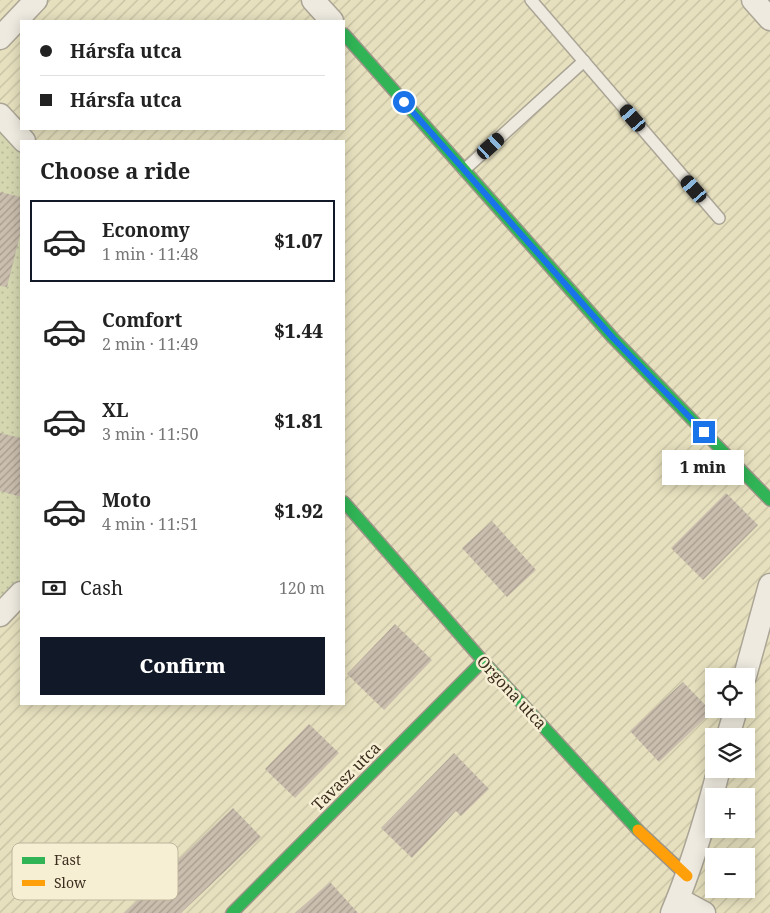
<!DOCTYPE html>
<html lang="en">
<head>
<meta charset="utf-8">
<style>
	body { margin:0; font-family:"Noto Serif",serif; background:#f6f6f6; color:#222; height:100vh; display:flex; flex-direction:column; font-size:19px; white-space:nowrap }
	* { box-sizing:border-box; margin:0 }
	p { font-size:16px; color:#767676 }
	.icon { flex:none; width:28px; height:28px; fill:none; stroke:currentColor; stroke-width:2; stroke-linecap:round; stroke-linejoin:round }
	.map { position:relative; flex:1; overflow:hidden }
	.sheet { position:absolute; left:20px; top:140px; width:325px; height:565px; display:flex; flex-direction:column; background:#fff; border-radius:0px; box-shadow:0 2px 12px #0003 }
	.sheet>* { flex:none }
	.banner { position:absolute; left:20px; top:20px; width:325px; height:110px; border-radius:0px; box-shadow:0 2px 12px #0003; display:grid; align-content:center; height:110px; padding:0 20px; background:#fff }
	.tools { position:absolute; left:705px; top:668px; display:grid; gap:10px }
	.tools a { display:grid; place-items:center; width:50px; height:50px; border-radius:0px; background:#fff; box-shadow:0 2px 12px #0003; font-size:25px }
	.end { position:absolute; width:22px; height:22px; margin:-11px; border:6px solid #1a73e8; background:#fff; box-shadow:0 0 0 2px #fff }
	.from { border-radius:50% }
	.bubble { position:absolute; height:35px; border-radius:0px; background:#fff; box-shadow:0 2px 12px #0003; font-size:16px; font-weight:800; line-height:35px; text-align:center }
	.car { position:absolute; width:15px; height:30px; margin:-15px -8px; border-radius:6px; box-shadow:0 0 4px 1px #0007; background:linear-gradient(#222 24%,#8ab4d8 0 40%,#222 0 76%,#8ab4d8 0 86%,#222 0) }
	.banner b { display:flex; align-items:center; gap:18px; height:48px; font-size:19px }
	.banner b+b { border-top:1px solid #e0e0e0 }
	.banner i { width:12px; height:12px; background:#222 }
	ul { padding:0; list-style:none }
	li { display:flex; align-items:center; gap:15px; height:82px; margin:0 10px 8px; padding:0 10px; border:2px solid transparent; border-radius:0px }
	li div { flex:1 }
	li b { display:block; font-size:19px }
	li em { font-style:normal; font-weight:800 }
	li.selected { border-color:#111827 }
	li>.icon { width:45px; height:45px; stroke-width:1.5 }
	h2 { padding:0 20px; font-size:22px; line-height:60px }
	.pay { display:flex; align-items:center; gap:12px; height:55px; padding:0 20px; font-size:19px }
	.pay p { margin-inline-start:auto }
	.primary-button { display:flex; gap:10px; margin-top:auto; padding:10px 20px }
	.primary-button a { flex:1; height:58px; border-radius:0px; background:#111827; color:#fff; font-size:20px; font-weight:800; line-height:58px; text-align:center }
	.map>svg:first-child { display:block }
	.farmland { fill:url(#farmland-furrows); fill-rule:evenodd }
	.grass { fill:url(#grass-dots) }
	.building { fill:url(#building-hatch) }
	.lines { fill:none; stroke-linecap:round; stroke-linejoin:round }
	.lane-casing { stroke:#aba596; stroke-width:14 }
	.street-casing { stroke:#aba596; stroke-width:25 }
	.fast-casing { stroke:#9b9487; stroke-width:14 }
	.slow-casing { stroke:#9b9487; stroke-width:14 }
	.lane { stroke:#eeeadf; stroke-width:11 }
	.street { stroke:#eeeadf; stroke-width:22 }
	.fast { stroke:#30b455; stroke-width:11 }
	.slow { stroke:#ff9f0a; stroke-width:11 }
	.route { stroke:#1a73e8; stroke-width:6 }
	.labels { text-anchor:middle; stroke-width:5; stroke-linejoin:round; paint-order:stroke }
	.street-label { font-size:16px; fill:#3b2e1e; stroke:#f7efd4 }
	.key { fill:#f7efd4; stroke:#bfb59d; stroke-width:1 }
	.key-label { font-size:14px; fill:#3b2e1e }
</style>
</head>
<body>
<div class="map">
<svg width="770" height="913" viewBox="0 0 770 913">
	<defs>
		<pattern id="farmland-furrows" width="10" height="10" patternUnits="userSpaceOnUse" patternTransform="scale(1.25)"><rect width="10" height="10" fill="#e6e0be"/><path d="M-1 1l2-2M0 10L10 0M9 11l2-2" fill="none" stroke="#c6c0a3"/></pattern>
		<pattern id="grass-dots" width="8" height="8" patternUnits="userSpaceOnUse" patternTransform="scale(1.25)"><rect width="8" height="8" fill="#d4d7b0"/><path d="M2 2h.1M6 6h.1" fill="none" stroke="#b7b997" stroke-width="1.8" stroke-linecap="round"/></pattern>
		<pattern id="building-hatch" width="6" height="6" patternUnits="userSpaceOnUse" patternTransform="scale(1.25)"><rect width="6" height="6" fill="#cabeae"/><path d="M-1 1l2-2M0 6l6-6M5 7l2-2" fill="none" stroke="#a59b8d"/></pattern>
	</defs>
	<rect width="100%" height="100%" fill="#e6e0ce"/>
	<!-- farmland -->
	<path class="farmland" d="M0 0H770V913H0ZM21 21H344V129H21ZM21 141H344V704H21ZM714 676H746V709H714ZM714 736H746V769H714ZM714 796H746V829H714ZM714 856H746V889H714Z"/>
	<!-- grass -->
	<polygon class="grass" points="0,115 21,141 21,593 0,614"/>
	<!-- building -->
	<g class="building">
		<polygon points="0,192 21,197 21,231 7,287 0,286"/>
		<polygon points="0,433 21,438 21,497 0,491"/>
		<polygon points="726,493 758,525 703,580 671,548"/>
		<polygon points="492,521 536,570 507,597 462,548"/>
		<polygon points="395,624 432,660 384,710 347,674"/>
		<polygon points="683,682 712,712 659,762 630,731"/>
		<polygon points="309,724 339,753 295,798 265,769"/>
		<polygon points="454,753 489,789 461,816 456,811 412,858 381,828"/>
		<polygon points="233,808 261,837 181,913 124,913 161,880 159,878"/>
		<polygon points="330,882 358,913 295,913"/>
	</g>
	<g class="lines">
		<defs>
			<g id="lane">
				<polyline points="531,0 719,218"/>
				<polyline points="464,170 584,61"/>
			</g>
			<g id="street">
				<polyline points="313,0 332,21"/>
				<polyline points="753,0 770,19"/>
				<polyline points="0,38 36,0"/>
				<polyline points="0,115 24,141"/>
				<polyline points="0,615 21,593"/>
				<polyline points="745,676 770,585"/>
				<polyline points="728,736 736,709"/>
				<polyline points="678,899 704,913"/>
				<path d="M672 913C692 866 706 818 719 769"/>
			</g>
			<g id="fast">
				<polyline points="344,34 613,338 770,500"/>
				<polyline points="344,502 483,661 638,830"/>
				<polyline points="232,913 483,661"/>
			</g>
			<polyline id="slow" points="638,830 687,876"/>
		</defs>
		<!-- lane casing -->
		<use href="#lane" class="lane-casing"/>
		<!-- street casing -->
		<use href="#street" class="street-casing"/>
		<!-- fast casing -->
		<use href="#fast" class="fast-casing"/>
		<!-- slow casing -->
		<use href="#slow" class="slow-casing"/>
		<!-- lane -->
		<use href="#lane" class="lane"/>
		<!-- street -->
		<use href="#street" class="street"/>
		<!-- fast -->
		<use href="#fast" class="fast"/>
		<!-- slow -->
		<use href="#slow" class="slow"/>
	</g>
	<g class="lines">
		<!-- route -->
		<polyline class="route" points="404,102 613,338 704,432"/>
	</g>
	<g class="labels">
		<!-- street labels -->
		<g class="street-label">
			<text transform="translate(512 692) rotate(47)" y="6">Orgona utca</text>
			<text transform="translate(346 776) rotate(-45)" y="6">Tavasz utca</text>
		</g>
	</g>
	<!-- legend -->
	<rect x="12" y="843" width="166" height="57" rx="8" class="key"/>
	<rect x="22" y="857" width="23" height="7" fill="#30b455"/>
	<rect x="22" y="880" width="23" height="6" fill="#ff9f0a"/>
	<g class="key-label">
		<text x="54" y="865">Fast</text>
		<text x="54" y="888">Slow</text>
	</g>
</svg>
<div class="tools">
<a><svg class="icon" aria-label="locate" viewBox="0 0 24 24"><circle cx="12" cy="12" r="6"/><path d="M12 2v4M12 18v4M2 12h4M18 12h4"/></svg></a>
<a><svg class="icon" aria-label="layers" viewBox="0 0 24 24"><path d="M12 4l9 5-9 5-9-5zM3 14l9 5 9-5"/></svg></a>
<a>+</a>
<a>−</a>
</div>
<i class="end from" style="left:404px;top:102px"></i>
<i class="end" style="left:704px;top:432px"></i>
<div class="bubble" style="left:662px;top:450px;width:82px">1 min</div>
<i class="car" style="left:633px;top:118px;rotate:319deg"></i>
<i class="car" style="left:491px;top:146px;rotate:48deg"></i>
<i class="car" style="left:694px;top:189px;rotate:319deg"></i>
<div class="banner">
<b><i class="from"></i>Hársfa utca</b>
<b><i></i>Hársfa utca</b>
</div>
<section class="sheet">
<h2>Choose a ride</h2>
<ul>
<li class="selected"><svg class="icon" aria-label="car" viewBox="0 0 24 24"><path d="M5 17H2v-5l4-1 3-4h7l3 4 3 1v5h-3M9 17h6M6 11h13"/><circle cx="7" cy="17" r="2"/><circle cx="17" cy="17" r="2"/></svg><div><b>Economy</b><p>1 min · 11:48</p></div><em>$1.07</em></li>
<li><svg class="icon" aria-label="car" viewBox="0 0 24 24"><path d="M5 17H2v-5l4-1 3-4h7l3 4 3 1v5h-3M9 17h6M6 11h13"/><circle cx="7" cy="17" r="2"/><circle cx="17" cy="17" r="2"/></svg><div><b>Comfort</b><p>2 min · 11:49</p></div><em>$1.44</em></li>
<li><svg class="icon" aria-label="car" viewBox="0 0 24 24"><path d="M5 17H2v-5l4-1 3-4h7l3 4 3 1v5h-3M9 17h6M6 11h13"/><circle cx="7" cy="17" r="2"/><circle cx="17" cy="17" r="2"/></svg><div><b>XL</b><p>3 min · 11:50</p></div><em>$1.81</em></li>
<li><svg class="icon" aria-label="car" viewBox="0 0 24 24"><path d="M5 17H2v-5l4-1 3-4h7l3 4 3 1v5h-3M9 17h6M6 11h13"/><circle cx="7" cy="17" r="2"/><circle cx="17" cy="17" r="2"/></svg><div><b>Moto</b><p>4 min · 11:51</p></div><em>$1.92</em></li>
</ul>
<div class="pay"><svg class="icon" aria-label="cash" viewBox="0 0 24 24"><path d="M3 7h18v10H3z"/><circle cx="12" cy="12" r="2"/></svg>Cash<p>120 m</p></div>
<div class="primary-button"><a>Confirm</a></div>
</section>
</div>
</body>
</html>
